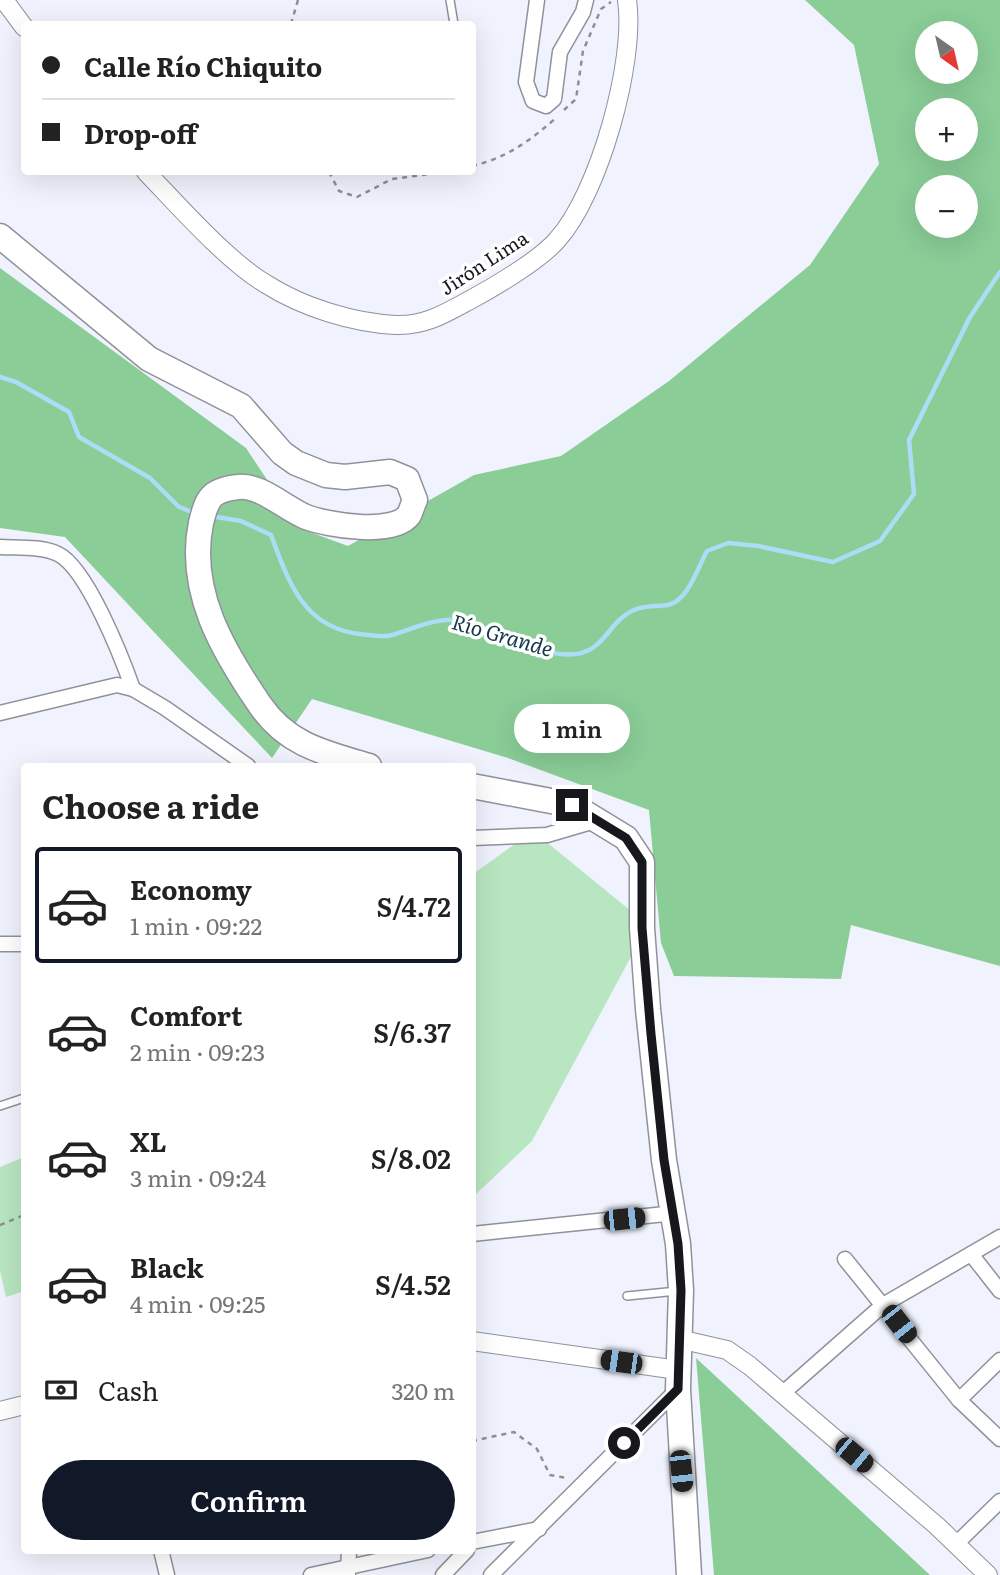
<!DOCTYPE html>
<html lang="en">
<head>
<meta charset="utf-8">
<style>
	body { margin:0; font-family:Literata,serif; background:#f2f2f2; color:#222; height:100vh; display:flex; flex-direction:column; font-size:26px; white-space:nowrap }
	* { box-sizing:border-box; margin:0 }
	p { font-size:23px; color:#767676 }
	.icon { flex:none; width:38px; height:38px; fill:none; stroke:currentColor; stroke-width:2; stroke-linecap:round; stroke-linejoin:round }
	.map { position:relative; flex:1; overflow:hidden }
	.details { position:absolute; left:21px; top:763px; width:455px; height:791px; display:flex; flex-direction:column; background:#fff; border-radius:7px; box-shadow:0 7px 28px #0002 }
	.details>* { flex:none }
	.top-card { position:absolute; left:21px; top:21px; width:455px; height:154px; border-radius:7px; box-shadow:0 7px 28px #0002; display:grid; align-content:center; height:154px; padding:0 21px; background:#fff }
	.needle { width:46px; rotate:146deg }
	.controls { position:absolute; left:915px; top:21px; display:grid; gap:14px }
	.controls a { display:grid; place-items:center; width:63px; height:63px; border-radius:50%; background:#fff; box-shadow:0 7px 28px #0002; font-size:35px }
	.end { position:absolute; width:32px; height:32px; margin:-16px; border:9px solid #17181b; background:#fff; box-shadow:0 0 0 4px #fff }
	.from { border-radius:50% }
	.bubble { position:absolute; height:49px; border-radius:24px; background:#fff; box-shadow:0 7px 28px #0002; font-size:23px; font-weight:600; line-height:49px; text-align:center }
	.car { position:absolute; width:21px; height:42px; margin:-21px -10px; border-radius:9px; box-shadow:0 0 5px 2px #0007; background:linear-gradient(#222 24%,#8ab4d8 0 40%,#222 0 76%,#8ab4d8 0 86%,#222 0) }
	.top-card b { display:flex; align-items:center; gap:24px; height:66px; font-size:26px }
	.top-card b+b { border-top:2px solid #e0e0e0 }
	.top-card i { width:18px; height:18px; background:#222 }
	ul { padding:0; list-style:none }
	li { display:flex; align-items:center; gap:21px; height:116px; margin:0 14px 10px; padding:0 7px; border:4px solid transparent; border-radius:7px }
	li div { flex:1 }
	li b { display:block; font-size:26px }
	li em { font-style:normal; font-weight:600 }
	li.on { border-color:#111827 }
	li>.icon { width:63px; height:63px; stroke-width:1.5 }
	h2 { padding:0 21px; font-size:32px; line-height:84px }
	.pay { display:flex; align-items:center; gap:18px; height:77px; padding:0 21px; font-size:26px }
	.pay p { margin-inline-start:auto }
	.button { display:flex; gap:14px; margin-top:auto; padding:14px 21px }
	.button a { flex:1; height:80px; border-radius:42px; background:#111827; color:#fff; font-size:28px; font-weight:600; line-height:80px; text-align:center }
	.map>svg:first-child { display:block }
	.green { fill:#b8e6c0 }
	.forest { fill:#8acd97; fill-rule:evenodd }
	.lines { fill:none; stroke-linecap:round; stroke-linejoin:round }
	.stream { stroke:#addcf6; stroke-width:4.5 }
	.service-casing { stroke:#8f929b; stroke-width:10 }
	.minor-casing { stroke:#8f929b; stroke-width:17 }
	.tertiary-casing { stroke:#8f929b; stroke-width:20 }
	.trunk-casing { stroke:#8f929b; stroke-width:27 }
	.path { stroke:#8d8f96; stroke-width:2.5; stroke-dasharray:5 5; stroke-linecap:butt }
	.service { stroke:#fff; stroke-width:7 }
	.minor { stroke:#fff; stroke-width:14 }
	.tertiary { stroke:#fff; stroke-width:18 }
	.trunk { stroke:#fff; stroke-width:24 }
	.route { stroke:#17181b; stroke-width:9 }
	.labels { text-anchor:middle; stroke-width:7; stroke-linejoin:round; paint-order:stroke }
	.street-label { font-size:19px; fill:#17181b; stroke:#fff }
	.water-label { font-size:21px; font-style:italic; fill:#13384a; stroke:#fff }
</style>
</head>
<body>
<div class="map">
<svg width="1000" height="1575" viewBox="0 0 1000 1575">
	<rect width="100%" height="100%" fill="#f0f3fd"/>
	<!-- green -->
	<g class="green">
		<polygon points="533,831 631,911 634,951 532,1141 473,1197 473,874"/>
		<polygon points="24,1157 24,1291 6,1297 0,1271 0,1167"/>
	</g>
	<!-- forest -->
	<g class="forest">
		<path d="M805 0H1000V966L851 925 841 979 674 976 661 943 649 810 508 758 312 699 272 758 65 537 0 528V268L246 448 299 528 348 546 474 475 561 456 669 381 810 265 879 164 854 45ZM928 33H966V72H928ZM928 110H966V149H928ZM928 187H966V226H928Z"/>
		<polygon points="696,1358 930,1575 714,1575"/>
	</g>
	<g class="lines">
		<!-- stream -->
		<g class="stream">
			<polyline points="0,377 16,382 69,412 79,437 150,478 179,507 194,513"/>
			<path d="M210 516 241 521 271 535C289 583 304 628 360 634 371 635 382 638 392 635 415 628 439 616 463 621 499 628 560 672 594 647 608 637 615 619 632 611 643 605 655 607 668 605 688 601 698 567 707 551L728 543 758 546 833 562 880 541 914 494 909 440 970 317 1000 272"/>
		</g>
		<defs>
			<g id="service">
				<polyline points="450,0 454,24"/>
				<polyline points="0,1106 24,1098"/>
				<polyline points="627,1296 677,1291"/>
			</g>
			<g id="minor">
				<polyline points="537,0 526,82 533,101 546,106 554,99 560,52 583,12 586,0"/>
				<path d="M0 547C18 548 42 546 58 554 87 568 122 658 133 689"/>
				<polyline points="0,713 117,685 133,689 165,708 248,766"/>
				<polyline points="472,838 547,835 598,820"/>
				<polyline points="0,944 24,944"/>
				<polyline points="472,1234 675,1213"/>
				<polyline points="971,1254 1000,1291"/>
				<polyline points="845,1259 959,1400 1000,1439"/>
				<polyline points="783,1393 883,1305 1000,1237"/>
				<polyline points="959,1400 1000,1360"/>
				<polyline points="472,1542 539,1529"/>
				<polyline points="956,1544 1000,1501"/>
				<polyline points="161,1550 167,1575"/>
				<polyline points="348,1574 349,1550"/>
				<polyline points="311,1575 428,1550"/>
				<polyline points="443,1575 467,1550"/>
				<polyline points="491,1575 678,1389"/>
			</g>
			<g id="tertiary">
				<polyline points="4,0 24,27"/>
				<path d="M146 172C178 205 227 261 266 284 302 307 353 323 396 325 425 326 446 313 470 300 494 287 540 260 557 240 599 194 636 61 627 0"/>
				<polyline points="679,1339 727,1350 750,1366 937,1526 988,1575"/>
				<polyline points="472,1341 678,1370"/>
				<polyline points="0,1411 24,1405"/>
			</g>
			<g id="trunk">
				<path d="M0 236 149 359 241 406 282 453 296 463 326 475 345 477 390 472 407 479 415 500C413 504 411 511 409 515 393 536 327 525 306 517 286 509 260 484 238 487 211 490 207 498 201 523 187 591 223 651 260 705 287 745 325 753 369 766"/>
				<polyline points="472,786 572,805 626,838 642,862 642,928 648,1009 664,1160 678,1244 681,1290 678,1389 689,1575"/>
			</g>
		</defs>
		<!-- service casing -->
		<use href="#service" class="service-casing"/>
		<!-- minor casing -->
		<use href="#minor" class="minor-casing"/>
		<!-- tertiary casing -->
		<use href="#tertiary" class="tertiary-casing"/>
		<!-- trunk casing -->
		<use href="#trunk" class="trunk-casing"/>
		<!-- path -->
		<g class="path">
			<polyline points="291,24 298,0"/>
			<polyline points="564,110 576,99 583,51 601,9 611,2"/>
			<path d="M472 166C507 158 531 140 557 117"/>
			<polyline points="329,172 339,191 357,197 392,179 444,172"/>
			<polyline points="0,1225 24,1215"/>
			<polyline points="472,1441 514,1432 537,1449 550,1475 567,1478"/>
		</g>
		<!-- service -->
		<use href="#service" class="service"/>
		<!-- minor -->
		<use href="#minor" class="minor"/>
		<!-- tertiary -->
		<use href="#tertiary" class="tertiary"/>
		<!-- trunk -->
		<use href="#trunk" class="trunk"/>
	</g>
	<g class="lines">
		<!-- route -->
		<polyline class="route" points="572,805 626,838 642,862 642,928 651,1034 664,1160 678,1244 681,1290 678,1389 624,1443"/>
	</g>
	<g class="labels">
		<!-- street labels -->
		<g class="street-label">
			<text transform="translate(484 263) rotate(-33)" y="7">Jirón Lima</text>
		</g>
		<!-- water labels -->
		<g class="water-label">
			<text transform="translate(502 636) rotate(16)" y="7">Río Grande</text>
		</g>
	</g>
</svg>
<div class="controls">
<a><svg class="needle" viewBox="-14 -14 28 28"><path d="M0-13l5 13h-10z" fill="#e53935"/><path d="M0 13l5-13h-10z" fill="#767676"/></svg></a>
<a>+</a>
<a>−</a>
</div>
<i class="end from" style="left:624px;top:1443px"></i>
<i class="end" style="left:572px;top:805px"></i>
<div class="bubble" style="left:514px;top:704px;width:116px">1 min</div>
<i class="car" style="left:624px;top:1219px;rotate:84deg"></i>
<i class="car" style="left:899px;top:1324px;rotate:142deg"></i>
<i class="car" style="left:621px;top:1362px;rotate:278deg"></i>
<i class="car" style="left:854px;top:1455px;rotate:130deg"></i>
<i class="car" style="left:681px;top:1471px;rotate:174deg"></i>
<div class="top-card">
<b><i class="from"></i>Calle Río Chiquito</b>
<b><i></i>Drop-off</b>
</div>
<section class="details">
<h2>Choose a ride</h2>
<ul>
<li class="on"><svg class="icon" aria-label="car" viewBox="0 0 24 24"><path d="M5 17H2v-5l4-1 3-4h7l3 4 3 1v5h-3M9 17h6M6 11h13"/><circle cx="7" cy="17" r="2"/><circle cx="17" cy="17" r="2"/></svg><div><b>Economy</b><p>1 min · 09:22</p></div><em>S/4.72</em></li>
<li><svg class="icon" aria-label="car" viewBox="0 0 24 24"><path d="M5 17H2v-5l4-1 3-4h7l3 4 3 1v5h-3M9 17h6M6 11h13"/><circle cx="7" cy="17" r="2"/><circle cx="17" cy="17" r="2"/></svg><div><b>Comfort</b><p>2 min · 09:23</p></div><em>S/6.37</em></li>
<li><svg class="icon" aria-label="car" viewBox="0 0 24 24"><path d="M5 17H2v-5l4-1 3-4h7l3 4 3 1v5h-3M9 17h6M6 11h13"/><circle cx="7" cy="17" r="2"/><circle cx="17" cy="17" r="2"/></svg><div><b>XL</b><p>3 min · 09:24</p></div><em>S/8.02</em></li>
<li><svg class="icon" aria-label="car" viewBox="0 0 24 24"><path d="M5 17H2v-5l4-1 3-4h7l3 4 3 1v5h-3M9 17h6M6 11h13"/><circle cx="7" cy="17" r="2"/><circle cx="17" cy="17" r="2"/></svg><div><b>Black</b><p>4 min · 09:25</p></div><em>S/4.52</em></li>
</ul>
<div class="pay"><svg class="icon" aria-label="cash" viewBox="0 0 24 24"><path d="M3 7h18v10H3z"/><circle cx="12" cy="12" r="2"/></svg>Cash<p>320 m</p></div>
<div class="button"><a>Confirm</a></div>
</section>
</div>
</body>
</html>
